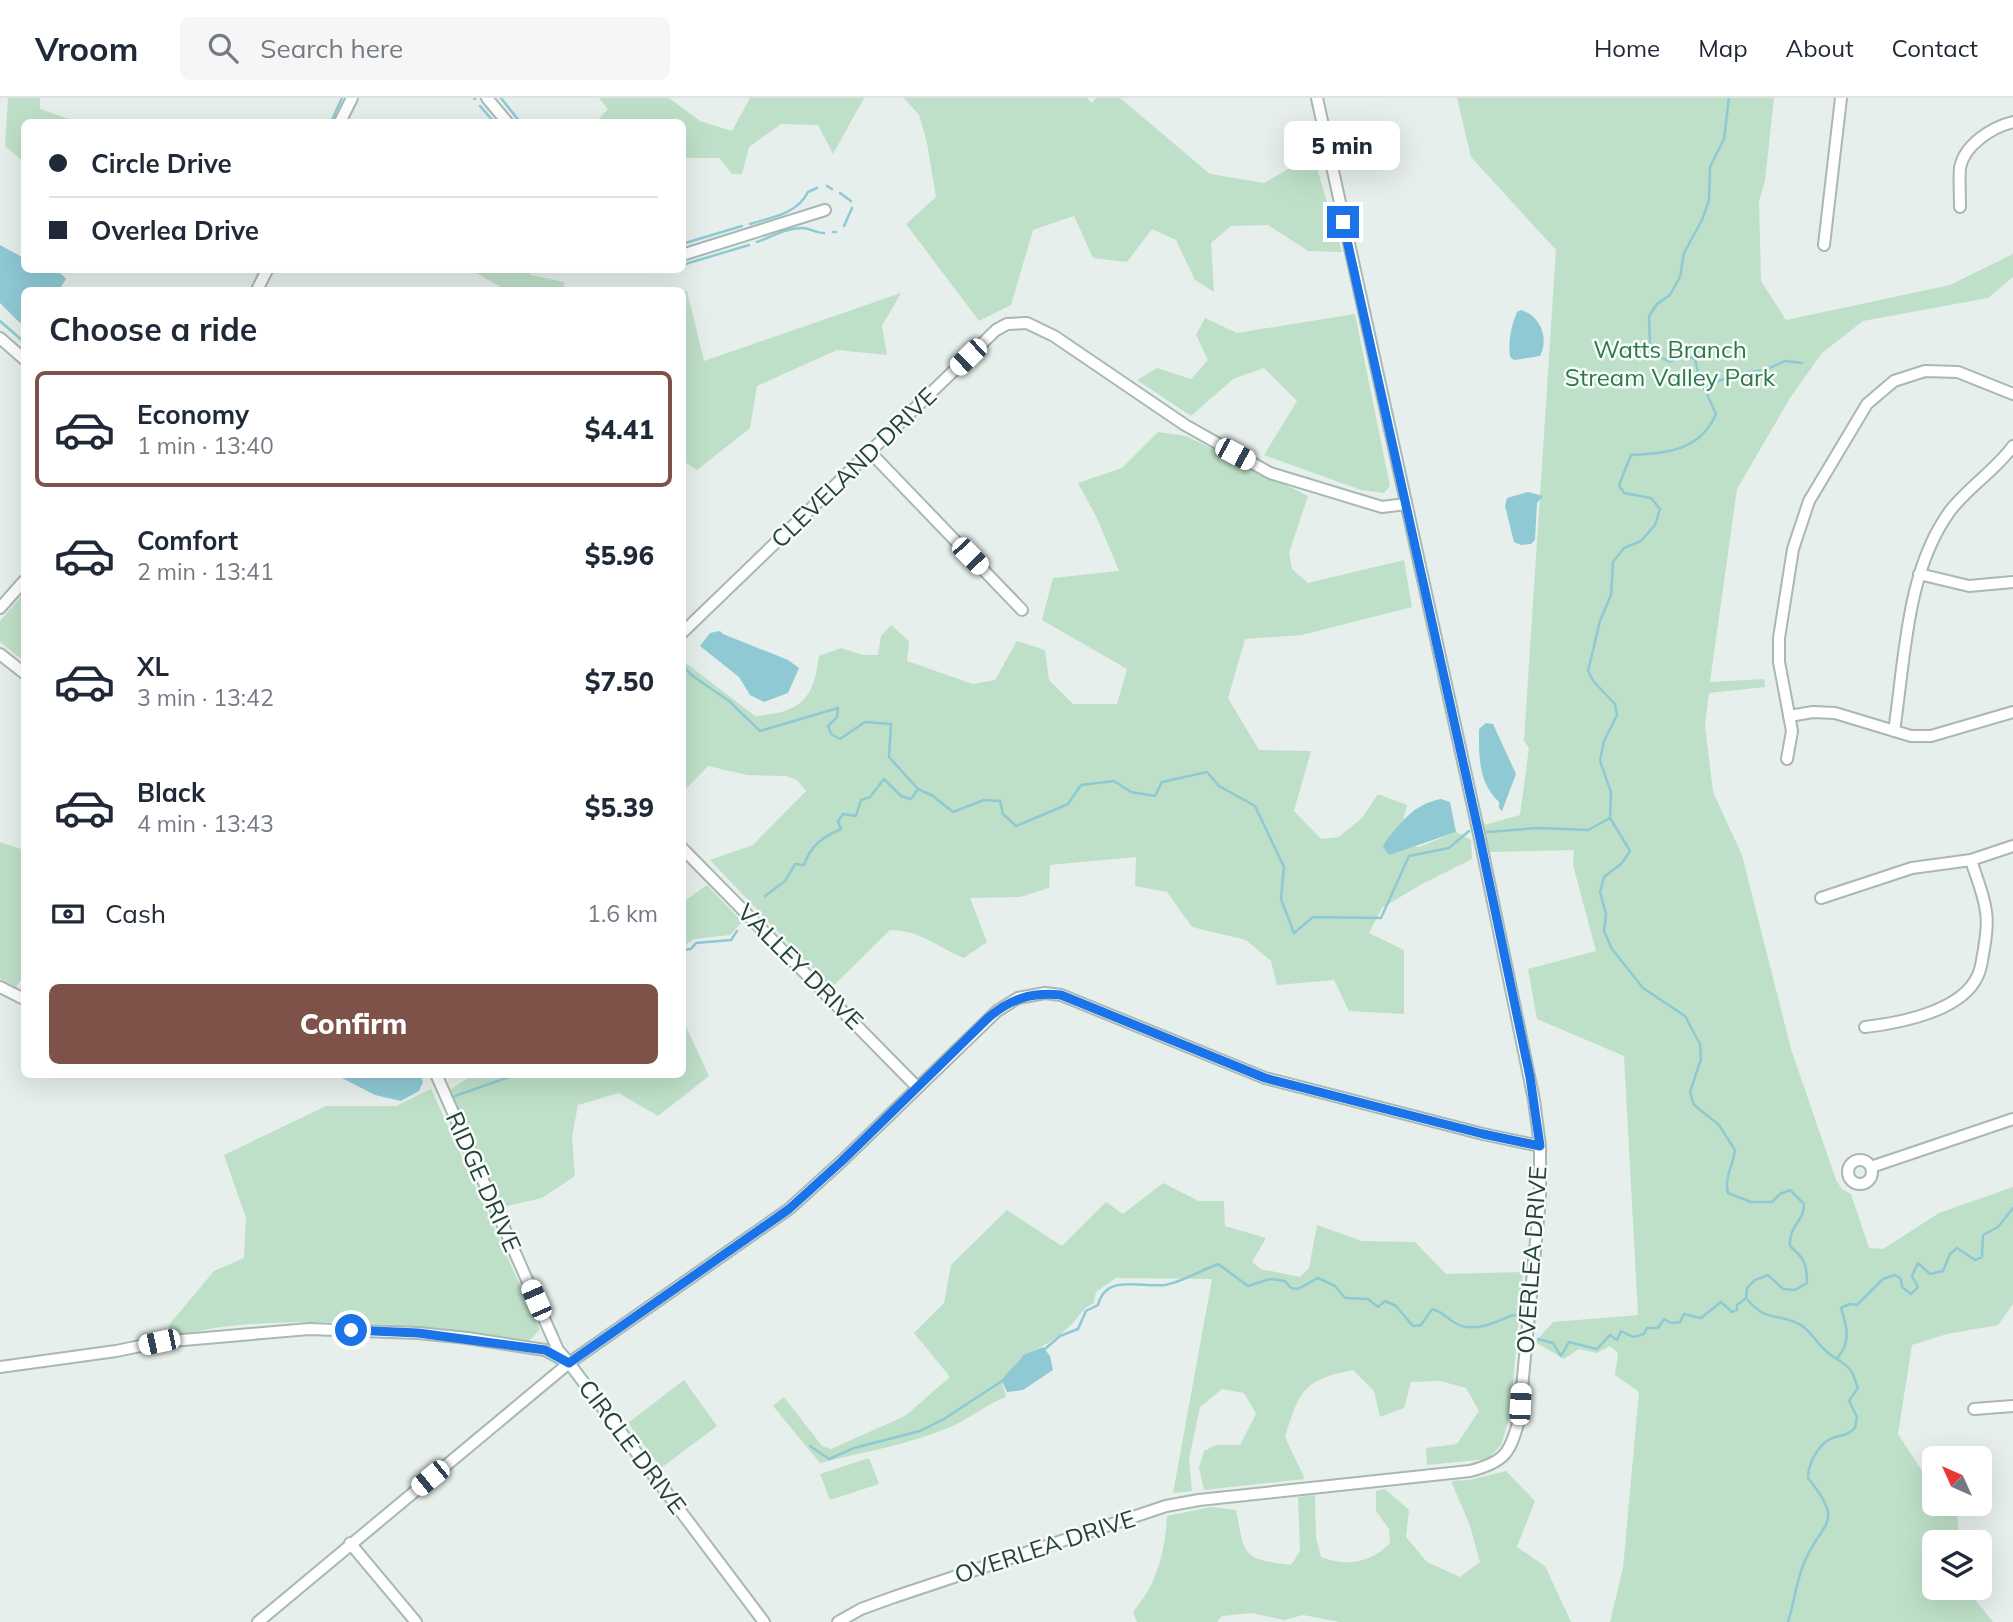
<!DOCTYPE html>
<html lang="en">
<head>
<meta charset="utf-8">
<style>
	body { margin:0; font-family:Mulish,sans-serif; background:#f6f6f7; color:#1f2937; height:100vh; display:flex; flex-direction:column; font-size:26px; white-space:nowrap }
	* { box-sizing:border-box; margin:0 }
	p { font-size:23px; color:#747a83 }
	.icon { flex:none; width:38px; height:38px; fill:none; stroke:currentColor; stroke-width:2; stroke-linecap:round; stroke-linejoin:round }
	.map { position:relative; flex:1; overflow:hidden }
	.panel { position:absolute; left:21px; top:189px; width:665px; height:791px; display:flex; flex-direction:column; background:#fff; border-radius:10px; box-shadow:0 7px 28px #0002 }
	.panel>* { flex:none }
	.top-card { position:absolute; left:21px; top:21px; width:665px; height:154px; border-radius:10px; box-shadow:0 7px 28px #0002; display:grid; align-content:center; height:154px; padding:0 28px; background:#fff }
	.needle { width:46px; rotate:315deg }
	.buttons { position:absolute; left:1922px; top:1348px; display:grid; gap:14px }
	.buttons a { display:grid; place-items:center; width:70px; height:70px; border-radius:10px; background:#fff; box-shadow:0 7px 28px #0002; font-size:35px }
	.end { position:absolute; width:32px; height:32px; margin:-16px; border:9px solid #1a73e8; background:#fff; box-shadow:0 0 0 4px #fff }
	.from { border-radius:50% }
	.bubble { position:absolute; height:49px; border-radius:10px; background:#fff; box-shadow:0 7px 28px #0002; font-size:23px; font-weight:800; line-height:49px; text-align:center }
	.car { position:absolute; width:21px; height:42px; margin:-21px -10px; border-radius:9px; box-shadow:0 0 5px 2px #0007; background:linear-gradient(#fff 24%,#345 0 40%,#fff 0 76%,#345 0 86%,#fff 0) }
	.top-card b { display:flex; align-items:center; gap:24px; height:66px; font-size:26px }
	.top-card b+b { border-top:2px solid #e0e1e3 }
	.top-card i { width:18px; height:18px; background:#1f2937 }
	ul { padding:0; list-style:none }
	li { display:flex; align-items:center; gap:21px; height:116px; margin:0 14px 10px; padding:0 14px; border:4px solid transparent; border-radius:10px }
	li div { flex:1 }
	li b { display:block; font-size:26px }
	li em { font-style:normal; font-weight:800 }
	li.selected { border-color:#7f5249 }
	li>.icon { width:63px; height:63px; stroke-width:1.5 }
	h2 { padding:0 28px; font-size:32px; line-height:84px }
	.pay { display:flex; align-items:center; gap:18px; height:77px; padding:0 28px; font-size:26px }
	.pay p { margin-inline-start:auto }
	.cta { display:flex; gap:14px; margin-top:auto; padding:14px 28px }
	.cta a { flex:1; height:80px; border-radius:10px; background:#7f5249; color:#fff; font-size:28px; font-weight:800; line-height:80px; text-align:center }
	header { display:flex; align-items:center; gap:42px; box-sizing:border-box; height:98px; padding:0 35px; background:#fff; border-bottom:2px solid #e0e1e3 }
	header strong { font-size:33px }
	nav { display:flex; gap:38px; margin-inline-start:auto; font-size:24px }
	.search { width:490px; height:63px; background:#f6f6f7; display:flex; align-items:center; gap:18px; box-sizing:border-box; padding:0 24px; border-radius:10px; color:#747a83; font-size:26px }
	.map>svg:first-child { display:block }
	.green { fill:#bfe0c8 }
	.water { fill:#8ec9d4 }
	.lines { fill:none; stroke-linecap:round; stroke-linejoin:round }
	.stream { stroke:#8ec9d4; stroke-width:2.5 }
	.minor-casing { stroke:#a8b8b2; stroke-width:14 }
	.minor { stroke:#fff; stroke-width:10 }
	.route { stroke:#1a73e8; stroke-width:9 }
	.labels { text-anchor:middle; stroke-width:5; stroke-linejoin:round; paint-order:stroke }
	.park-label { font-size:24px; fill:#2d7a4b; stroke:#f7fbf9 }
	.street-label { font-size:24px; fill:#24423a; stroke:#f7fbf9 }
</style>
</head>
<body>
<header>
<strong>Vroom</strong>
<div class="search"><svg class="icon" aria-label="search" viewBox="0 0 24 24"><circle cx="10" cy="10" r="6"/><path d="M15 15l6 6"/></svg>Search here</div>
<nav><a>Home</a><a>Map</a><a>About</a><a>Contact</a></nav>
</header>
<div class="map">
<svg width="2013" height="1524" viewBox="0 0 2013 1524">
	<rect width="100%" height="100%" fill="#e6efeb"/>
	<!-- green -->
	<g class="green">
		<polygon points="8,0 40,0 40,11 78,24 24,24 24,64 5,48"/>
		<polygon points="599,0 669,0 700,23 732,33 750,0 864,0 833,56 818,27 781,26 749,49 742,76 732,76 719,60 683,60 682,24 596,24 608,11"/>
		<polygon points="904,0 1087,0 1092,5 1096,0 1120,0 1210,76 1264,85 1313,57 1342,154 1308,153 1268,127 1231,128 1211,145 1214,194 1195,182 1176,142 1152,131 1127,164 1093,160 1074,118 1033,132 1011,207 979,223 906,126 936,99 927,45 919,17"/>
		<polygon points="1457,0 1774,0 1765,83 1759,103 1761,183 1786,222 1950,187 2013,156 2013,179 1988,200 1863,223 1822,255 1790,300 1737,391 1710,584 1764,581 1765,589 1709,595 1705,628 1713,694 1742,757 1791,951 1836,1082 1842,1091 1851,1096 1869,1150 1883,1151 1939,1115 2013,1089 2013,1206 1998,1227 1947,1236 1912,1247 1898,1336 1930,1385 1934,1386 1934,1405 1973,1405 1957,1417 1960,1444 1934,1444 1934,1489 1965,1489 1993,1524 1610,1524 1623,1470 1639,1294 1615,1277 1618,1255 1610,1248 1597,1255 1579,1251 1564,1261 1535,1244 1553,1224 1638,1217 1624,958 1537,921 1528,871 1596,853 1573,767 1574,752 1489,754 1484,727 1520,717 1529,650 1524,643 1556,152 1471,59"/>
		<polygon points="471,172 527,172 531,177 564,184 564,192 506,192"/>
		<polygon points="682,193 687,193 704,263 901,195 882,228 887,257 837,252 757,288 750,330 697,372 683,363"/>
		<polygon points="1355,216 1390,388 1384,395 1361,392 1264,357 1297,303 1264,270 1233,281 1191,318 1137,282 1157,270 1191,281 1208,262 1196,237 1205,220 1237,235"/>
		<path d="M1158 334 1186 338 1308 398 1289 455 1292 471 1308 485 1404 462 1412 509 1302 537 1245 541 1228 600 1259 652 1311 653 1294 713 1321 741 1339 739 1362 720 1378 696 1407 707 1403 722 1385 744 1419 749 1456 734 1471 742 1472 761 1422 786 1382 810 1369 835 1404 852V916L1349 913 1334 882 1277 887 1271 863 1246 842 1192 829 1167 794 1135 788 1136 759 1050 767 1049 790 1020 799 970 800 987 844 964 860C937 849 920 832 890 832L831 890 710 762 753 747 806 693 797 682 786 678 747 677 708 668 683 694 682 562 755 618C800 614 813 604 819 558L841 550 863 557H878L881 538 891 527 909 543 907 563 973 586 995 582 1017 543 1045 552 1049 582 1073 606H1117L1127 571 1042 522 1053 480 1119 473 1097 420 1078 385 1122 370Z"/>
		<polygon points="24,495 24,563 0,544 0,523"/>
		<polygon points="0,744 24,752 24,877 16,889 0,881"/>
		<polygon points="707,787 742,824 730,837 694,841 683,848 683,804"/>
		<polygon points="683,922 709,978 658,1018 619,995 578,1007 572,1039 575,1078 542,1100 503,1109 449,992 473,977 682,976"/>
		<path d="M431 991 540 1231 529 1243C433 1228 336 1219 239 1227 216 1229 193 1234 170 1238L169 1227 214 1173 244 1160 246 1120 224 1057 326 1008H396Z"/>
		<path d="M1163 1085 1199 1103H1224L1225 1128 1266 1140 1252 1164 1261 1171 1300 1179 1309 1170 1317 1127 1362 1143 1415 1144 1446 1176 1523 1174 1510 1317 1501 1347 1488 1361 1427 1367 1426 1350 1457 1346 1479 1313 1466 1290 1440 1283 1411 1284 1404 1310 1380 1319 1374 1293 1353 1272C1303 1282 1300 1292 1285 1339L1305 1381 1204 1392 1199 1370 1204 1353 1216 1347H1240L1256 1316 1244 1295 1222 1291 1200 1309 1189 1361 1192 1393 1173 1395 1212 1181 1116 1180 1096 1194 1094 1205C1081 1211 1080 1218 1071 1227 1057 1241 1041 1250 1023 1257L1020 1264 1002 1283 1006 1299C985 1307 968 1322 948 1330 907 1347 863 1354 820 1365L773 1308 784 1299 822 1348 831 1351 905 1318 950 1279 914 1235 944 1205 951 1167 1007 1112 1062 1148 1106 1104 1123 1116Z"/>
		<polygon points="684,1282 717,1328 661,1370 628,1325"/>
		<polygon points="869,1360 879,1386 830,1402 820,1376"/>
		<path d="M1506 1373 1535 1403 1517 1449 1545 1468 1571 1524H1340L1303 1517 1284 1522 1252 1515 1222 1518 1217 1524H1137L1133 1514C1157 1486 1165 1454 1167 1418L1211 1409 1236 1412C1245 1459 1242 1461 1291 1467L1300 1453 1298 1399 1315 1397 1316 1439 1321 1459C1347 1469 1371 1465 1390 1445L1389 1431 1376 1413V1393L1385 1391 1409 1412 1406 1439 1427 1464 1460 1479 1480 1464 1470 1428 1451 1383 1469 1382Z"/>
	</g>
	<!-- water -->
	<g class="water">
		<path d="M0 147 24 160V172C39 172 57 168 66 181L59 192H24V223L20 225 0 205Z"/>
		<path d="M1521 212C1541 218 1549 241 1540 258L1514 262 1510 259C1508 243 1511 229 1517 214Z"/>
		<polygon points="1528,394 1543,398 1537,405 1535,442 1531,446 1521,447 1514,444 1505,408 1507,400"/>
		<polygon points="720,533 723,536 788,562 799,570 788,595 764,604 750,597 739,579 700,548 710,535"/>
		<path d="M1486 625 1493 626 1516 676 1502 713 1499 710V704C1478 684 1479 659 1479 631Z"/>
		<path d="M1441 701 1450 704 1456 734 1389 757 1383 749 1385 744C1401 724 1414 706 1441 701Z"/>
		<polygon points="336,977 420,977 423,984 419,993 401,1003 375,997"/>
		<path d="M1043 1249 1050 1258 1053 1272 1023 1292 1007 1294 1002 1283C1007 1272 1018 1267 1023 1257Z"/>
	</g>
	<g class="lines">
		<!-- stream -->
		<g class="stream">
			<polyline points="474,0 475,1"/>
			<polyline points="501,0 520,24"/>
			<path d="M1729 0 1724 41 1710 69 1709 102 1702 122 1684 155 1680 179 1670 197 1657 206 1649 218 1650 247 1658 258 1670 264 1683 257 1695 261 1699 279 1716 316C1700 353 1667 355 1631 357L1619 387 1624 395 1651 400 1660 411 1655 427 1641 443 1624 450 1613 464 1611 497 1600 523 1588 573 1594 584 1615 606 1617 617 1604 643 1600 663 1611 694 1610 720 1630 753 1622 765 1604 779 1600 794 1606 816 1604 833 1612 851 1643 890 1685 918 1700 946 1701 961 1690 994 1694 1007 1719 1027 1735 1052C1733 1068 1724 1080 1728 1095L1751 1104H1772L1780 1096 1790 1092 1804 1106C1804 1125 1789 1126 1790 1148 1804 1160 1807 1166 1807 1185L1795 1192 1783 1191 1768 1177 1755 1182 1747 1190 1746 1200C1767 1225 1774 1214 1799 1226 1811 1232 1816 1245 1826 1253 1835 1261 1845 1264 1852 1274 1854 1279 1856 1285 1858 1290L1849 1303 1857 1319 1855 1330C1848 1337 1844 1337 1835 1339 1819 1344 1808 1365 1808 1380 1846 1427 1822 1422 1804 1465 1796 1484 1794 1505 1788 1524"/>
			<polyline points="480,8 494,24"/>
			<polyline points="331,24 342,0"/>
			<polyline points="827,88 832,91"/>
			<polyline points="840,95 851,103"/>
			<path d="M750 126C773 119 797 116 808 94L817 90"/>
			<polyline points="844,128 852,110"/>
			<polyline points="833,134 836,134"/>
			<path d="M757 144C771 139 786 130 802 130 809 130 816 135 824 135"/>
			<polyline points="682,146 742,128"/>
			<polyline points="682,167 749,147"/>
			<polyline points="649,172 650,172"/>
			<polyline points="661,172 664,172"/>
			<polyline points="0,223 24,244"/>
			<polyline points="1705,288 1740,275 1765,272 1785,263 1802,265"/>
			<polyline points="682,568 694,579 729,603 760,633 838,610 837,619 828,628 831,636 840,641 865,624 891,626 889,659 918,691 933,698 953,714 984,702 1000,703 1003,716 1016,728 1068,706 1081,687 1114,683 1131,694 1155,698 1162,684 1207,674 1219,688 1255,708 1284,769 1281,801 1294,835 1313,819 1381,820 1409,758 1449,750 1469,733"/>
			<polyline points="1487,734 1538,730 1588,732 1610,720"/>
			<path d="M765 798 785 783 795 766 804 767C811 747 823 739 841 731L838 723 843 716 856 718 861 702 870 699 884 681 901 698 911 701 918 691"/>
			<polyline points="682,852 691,851 696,845 731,842 737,833"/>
			<polyline points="455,998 518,976"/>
			<polyline points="1538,1241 1553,1245 1561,1258 1569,1244 1597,1251 1610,1237 1617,1242 1621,1233 1633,1239 1644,1236 1647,1230 1658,1230 1664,1221 1671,1225 1680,1224 1684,1216 1701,1220 1721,1204 1732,1214 1737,1212 1737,1207 1746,1200"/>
			<path d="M1045 1251 1060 1238 1078 1231 1086 1213 1098 1207C1106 1175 1141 1190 1165 1187 1182 1184 1202 1172 1218 1166L1248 1188 1270 1181 1285 1183 1291 1190 1298 1191 1318 1180 1335 1188 1345 1200 1368 1201 1378 1209 1385 1203 1396 1208 1413 1228 1421 1227 1432 1211C1444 1214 1447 1221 1457 1226 1475 1235 1496 1224 1513 1217L1520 1219"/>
			<path d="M1838 1259C1851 1244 1847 1228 1841 1210L1850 1206 1857 1207 1883 1181 1895 1177 1901 1181 1902 1189 1911 1196 1918 1189 1912 1178 1918 1165 1930 1176 1943 1173 1950 1156 1957 1150 1975 1162 1982 1159 1983 1137 1998 1129 2013 1110"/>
			<polyline points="810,1348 829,1361 854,1350 920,1333 944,1321 1002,1283"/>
		</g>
		<defs>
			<g id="minor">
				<polyline points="487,0 507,24"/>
				<polyline points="340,24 352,0"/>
				<path d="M1960 109C1960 96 1959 82 1960 70 1964 47 1992 29 2013 24"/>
				<polyline points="1824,147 1841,0"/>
				<polyline points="682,157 825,112"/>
				<polyline points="257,192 267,172"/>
				<polyline points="0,240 24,261"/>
				<polyline points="871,355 1022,512"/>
				<polyline points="1919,476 1969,488 2013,484"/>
				<polyline points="0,510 24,483"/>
				<polyline points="682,535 996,232 1007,226 1027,225 1054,238 1185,327 1270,375 1382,409 1406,406"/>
				<polyline points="0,556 24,575"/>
				<polyline points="1789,618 1813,614 1835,615 1911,638 1931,638 2013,614"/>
				<path d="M1894 633C1905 561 1906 473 1950 413 1968 389 1996 372 2013 348"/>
				<polyline points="1787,661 1792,633 1779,564 1779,540 1793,451 1809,403 1867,306 1894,283 1925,273 1958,274 2013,296"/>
				<polyline points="682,750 917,989"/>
				<polyline points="1821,800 1912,770 1971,762 2013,748"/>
				<polyline points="0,889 24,901"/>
				<path d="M1865 929C1900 925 1963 913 1978 877 1982 869 1982 860 1984 851 1986 839 1988 825 1986 814 1984 796 1976 779 1971 762"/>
				<polyline points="436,976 558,1252 565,1260"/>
				<circle cx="1860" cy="1074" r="12"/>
				<polyline points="1871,1069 2013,1021"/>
				<polyline points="0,1269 116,1253 160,1244 309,1231 418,1235 467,1240 545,1252 569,1265 764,1524"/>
				<polyline points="1974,1311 2013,1308"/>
				<polyline points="350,1445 416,1524"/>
				<polyline points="258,1524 569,1265 789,1111 842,1063 997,913 1018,900 1045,895 1061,897 1265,980 1483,1036 1540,1048"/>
				<path d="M838 1524 861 1511 894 1499 1166 1408 1199 1402 1470 1373C1505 1364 1510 1355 1519 1322L1540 1100V1048L1534 1002 1479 736 1317 0"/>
			</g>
		</defs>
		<!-- minor casing -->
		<use href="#minor" class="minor-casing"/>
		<!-- minor -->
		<use href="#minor" class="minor"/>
	</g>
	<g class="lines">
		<!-- route -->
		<path class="route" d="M351 1232 418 1235 545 1252 569 1265 789 1111 842 1063 988 920C1010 901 1031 894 1061 897L1265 980 1483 1036 1540 1048 1530 979 1479 736 1343 124"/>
	</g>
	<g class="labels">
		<!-- park labels -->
		<g class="park-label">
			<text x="1670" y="260">Watts Branch<tspan x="1670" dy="28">Stream Valley Park</tspan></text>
		</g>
		<!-- street labels -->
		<g class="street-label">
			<text transform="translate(854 370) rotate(-44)" y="8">CLEVELAND DRIVE</text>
			<text transform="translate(800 869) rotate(45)" y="8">VALLEY DRIVE</text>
			<text transform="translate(483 1084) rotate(66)" y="8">RIDGE DRIVE</text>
			<text transform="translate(1532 1162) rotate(-86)" y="8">OVERLEA DRIVE</text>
			<text transform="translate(632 1349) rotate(53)" y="8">CIRCLE DRIVE</text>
			<text transform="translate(1045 1449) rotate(-18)" y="8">OVERLEA DRIVE</text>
		</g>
	</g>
</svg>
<div class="buttons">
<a><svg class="needle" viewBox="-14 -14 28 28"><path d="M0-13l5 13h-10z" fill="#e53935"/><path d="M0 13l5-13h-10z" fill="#747a83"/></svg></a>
<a><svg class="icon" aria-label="layers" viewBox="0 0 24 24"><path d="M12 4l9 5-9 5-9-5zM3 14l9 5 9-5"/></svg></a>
</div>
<i class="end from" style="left:351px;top:1232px"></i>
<i class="end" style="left:1343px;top:124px"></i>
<div class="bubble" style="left:1284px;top:23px;width:116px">5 min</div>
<i class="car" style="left:968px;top:259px;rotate:226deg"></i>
<i class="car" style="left:1235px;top:356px;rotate:118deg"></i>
<i class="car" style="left:970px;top:458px;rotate:136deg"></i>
<i class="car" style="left:536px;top:1202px;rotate:336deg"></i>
<i class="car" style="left:159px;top:1244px;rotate:258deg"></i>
<i class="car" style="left:1520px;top:1306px;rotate:3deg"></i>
<i class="car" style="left:430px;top:1380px;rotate:231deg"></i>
<div class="top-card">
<b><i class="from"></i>Circle Drive</b>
<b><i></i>Overlea Drive</b>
</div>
<section class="panel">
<h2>Choose a ride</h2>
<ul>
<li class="selected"><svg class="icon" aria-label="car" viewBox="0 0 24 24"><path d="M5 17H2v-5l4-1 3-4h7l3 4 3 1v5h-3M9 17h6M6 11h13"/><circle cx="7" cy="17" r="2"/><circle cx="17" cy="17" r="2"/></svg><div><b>Economy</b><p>1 min · 13:40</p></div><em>$4.41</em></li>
<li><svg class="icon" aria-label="car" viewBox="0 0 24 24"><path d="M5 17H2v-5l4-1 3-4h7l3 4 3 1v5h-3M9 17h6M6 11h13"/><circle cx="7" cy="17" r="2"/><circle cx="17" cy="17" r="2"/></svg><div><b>Comfort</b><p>2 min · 13:41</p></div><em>$5.96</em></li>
<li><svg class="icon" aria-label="car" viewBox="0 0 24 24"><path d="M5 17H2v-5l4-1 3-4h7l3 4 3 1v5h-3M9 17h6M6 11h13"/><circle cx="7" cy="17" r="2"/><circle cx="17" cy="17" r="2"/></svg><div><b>XL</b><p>3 min · 13:42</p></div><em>$7.50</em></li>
<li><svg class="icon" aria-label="car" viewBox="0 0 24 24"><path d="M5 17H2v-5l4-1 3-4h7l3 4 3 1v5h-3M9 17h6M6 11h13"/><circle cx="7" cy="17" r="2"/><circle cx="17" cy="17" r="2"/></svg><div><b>Black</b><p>4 min · 13:43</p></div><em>$5.39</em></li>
</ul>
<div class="pay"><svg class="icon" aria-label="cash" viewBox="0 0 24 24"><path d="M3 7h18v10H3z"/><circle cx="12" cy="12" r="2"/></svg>Cash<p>1.6 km</p></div>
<div class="cta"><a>Confirm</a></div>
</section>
</div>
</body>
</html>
